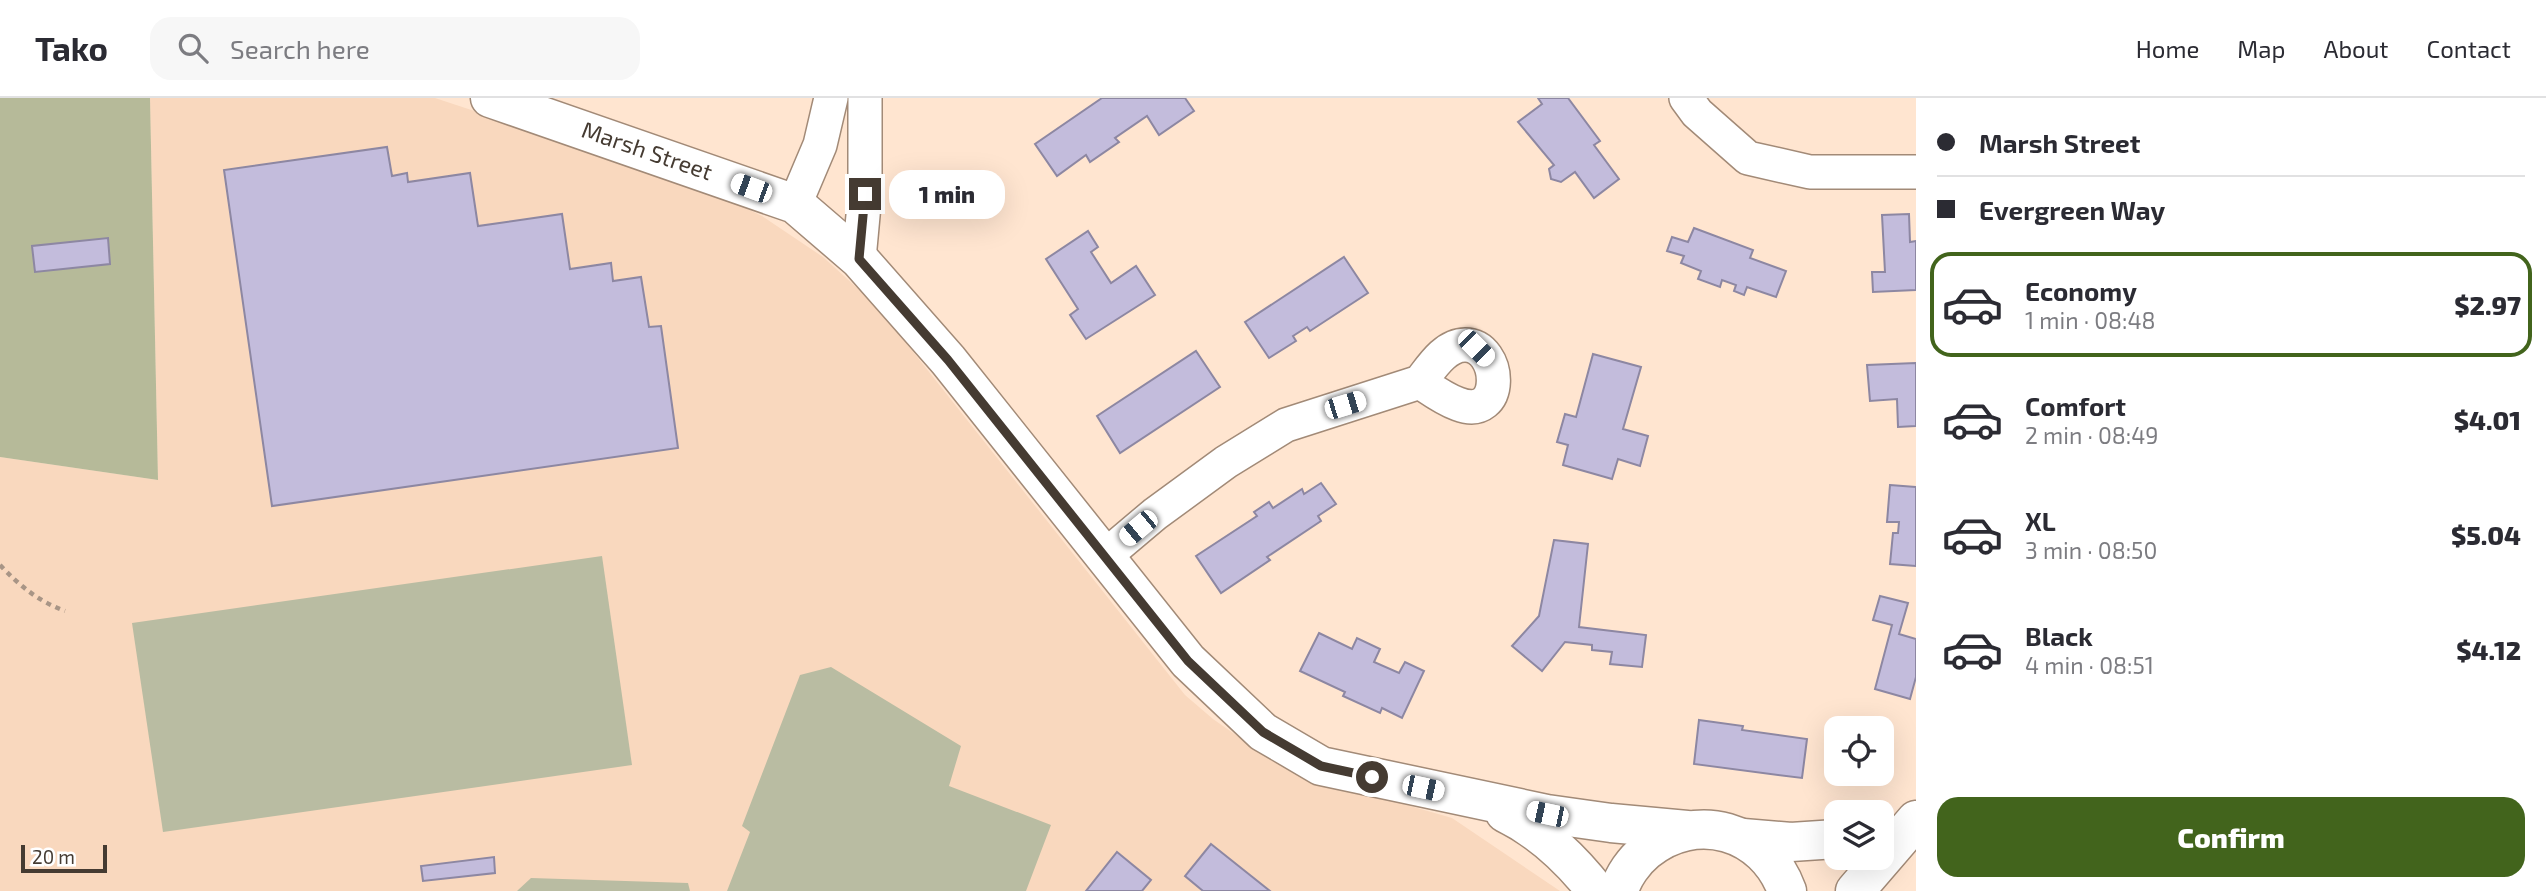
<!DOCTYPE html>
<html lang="en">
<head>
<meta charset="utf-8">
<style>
	body { margin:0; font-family:"Exo 2",sans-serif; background:#f7f7f7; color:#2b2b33; height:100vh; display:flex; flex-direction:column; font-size:26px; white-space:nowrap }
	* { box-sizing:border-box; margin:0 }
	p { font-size:23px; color:#7c7c81 }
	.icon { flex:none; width:38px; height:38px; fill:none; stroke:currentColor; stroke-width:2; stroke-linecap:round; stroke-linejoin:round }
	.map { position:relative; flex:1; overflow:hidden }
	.sheet { display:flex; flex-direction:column; background:#fff; width:630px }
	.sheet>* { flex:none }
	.guide { display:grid; align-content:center; height:154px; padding:0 21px; background:#fff }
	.controls { position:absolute; left:1824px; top:618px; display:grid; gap:14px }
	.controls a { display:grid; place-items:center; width:70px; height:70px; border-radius:14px; background:#fff; box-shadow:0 7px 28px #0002; font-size:35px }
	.scale { position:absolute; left:21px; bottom:18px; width:86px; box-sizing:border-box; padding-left:7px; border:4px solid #453b32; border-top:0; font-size:19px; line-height:24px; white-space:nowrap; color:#453b32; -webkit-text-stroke:5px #fff; paint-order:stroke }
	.end { position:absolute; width:32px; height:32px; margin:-16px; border:9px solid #453b32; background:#fff; box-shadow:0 0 0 4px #fff }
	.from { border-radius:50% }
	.bubble { position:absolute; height:49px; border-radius:21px; background:#fff; box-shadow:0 7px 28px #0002; font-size:23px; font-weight:800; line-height:49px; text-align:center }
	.car { position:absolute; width:21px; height:42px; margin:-21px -10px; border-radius:9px; box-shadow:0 0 5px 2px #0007; background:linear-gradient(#fff 24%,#345 0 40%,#fff 0 76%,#345 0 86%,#fff 0) }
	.guide b { display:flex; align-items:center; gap:24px; height:66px; font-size:26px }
	.guide b+b { border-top:2px solid #e1e1e2 }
	.guide i { width:18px; height:18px; background:#2b2b33 }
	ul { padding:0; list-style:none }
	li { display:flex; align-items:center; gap:21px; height:105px; margin:0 14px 10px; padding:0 7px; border:4px solid transparent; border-radius:21px }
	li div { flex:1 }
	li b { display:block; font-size:26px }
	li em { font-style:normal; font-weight:800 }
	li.current { border-color:#42641c }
	li>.icon { width:63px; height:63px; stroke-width:1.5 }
	.action { display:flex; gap:14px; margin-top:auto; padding:14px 21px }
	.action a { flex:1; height:80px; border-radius:21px; background:#42641c; color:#fff; font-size:28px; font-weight:800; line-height:80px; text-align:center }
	header { display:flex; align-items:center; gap:42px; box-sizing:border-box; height:98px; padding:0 35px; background:#fff; border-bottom:2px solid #e1e1e2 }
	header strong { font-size:33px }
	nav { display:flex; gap:38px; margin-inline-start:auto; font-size:24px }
	.search { width:490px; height:63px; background:#f7f7f7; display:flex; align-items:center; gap:18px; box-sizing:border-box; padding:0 24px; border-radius:21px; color:#7c7c81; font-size:26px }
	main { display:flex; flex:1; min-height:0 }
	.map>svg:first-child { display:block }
	.built { fill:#f9d8be }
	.green { fill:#b9bca2 }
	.forest { fill:#b6ba99 }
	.building { fill:#c3bcdc; stroke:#8d87a2; stroke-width:2 }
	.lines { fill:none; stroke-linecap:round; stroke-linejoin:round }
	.minor-casing { stroke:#a28a77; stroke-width:36 }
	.tertiary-casing { stroke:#a28a77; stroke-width:41 }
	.secondary-casing { stroke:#a28a77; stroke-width:41 }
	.path { stroke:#a89586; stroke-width:4.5; stroke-dasharray:5 5; stroke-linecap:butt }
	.minor { stroke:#fff; stroke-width:33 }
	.tertiary { stroke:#fff; stroke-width:38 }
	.secondary { stroke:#fff; stroke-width:38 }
	.route { stroke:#453b32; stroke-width:9 }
	.labels { text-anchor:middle; stroke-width:5; stroke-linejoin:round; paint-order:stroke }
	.street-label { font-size:23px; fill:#453b32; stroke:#fff }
</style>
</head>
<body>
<header>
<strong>Tako</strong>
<div class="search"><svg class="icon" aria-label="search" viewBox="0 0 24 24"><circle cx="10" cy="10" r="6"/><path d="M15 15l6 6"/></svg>Search here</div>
<nav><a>Home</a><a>Map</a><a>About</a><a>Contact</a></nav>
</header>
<main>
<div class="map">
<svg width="1916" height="793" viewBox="0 0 1916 793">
	<rect width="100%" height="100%" fill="#ffe5d0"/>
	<!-- built -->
	<polygon class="built" points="150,0 435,0 696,86 762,118 823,159 876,207 1185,597 1213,621 1243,642 1323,683 1452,720 1560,793 0,793 0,359 158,382"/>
	<!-- green -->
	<g class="green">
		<polygon points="602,458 632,667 163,734 132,525"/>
		<polygon points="831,569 961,648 949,688 1051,727 1026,793 727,793 750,734 742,728 800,577"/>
		<polygon points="531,780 688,785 690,793 517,793"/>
	</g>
	<!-- forest -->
	<polygon class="forest" points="0,0 150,0 158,382 0,359"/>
	<!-- building -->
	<g class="building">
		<polygon points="1102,0 1185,0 1194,13 1159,37 1147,18 1115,40 1119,44 1090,64 1086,57 1057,78 1035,46"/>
		<polygon points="1538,0 1568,0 1600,43 1594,47 1619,81 1594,100 1575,74 1561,84 1551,81 1549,71 1554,67 1518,24 1542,6"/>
		<polygon points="387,49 392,78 407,75 408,84 470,75 478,128 562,116 570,171 611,165 613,183 641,179 649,229 661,228 678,350 272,408 224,72"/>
		<polygon points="1909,116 1910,144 1916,143 1916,192 1873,194 1872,174 1885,174 1882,117"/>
		<polygon points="1694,130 1753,152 1750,160 1786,173 1776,199 1747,189 1744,197 1734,193 1736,187 1722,182 1720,189 1698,181 1701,173 1681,165 1684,158 1667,153 1672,139 1688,144"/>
		<polygon points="1088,133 1098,149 1091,154 1111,185 1136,168 1155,197 1086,241 1070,217 1078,211 1046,161"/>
		<polygon points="108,140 110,166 35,174 32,148"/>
		<polygon points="1344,159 1368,195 1310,233 1307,229 1293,238 1296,243 1269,260 1245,224"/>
		<polygon points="1196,253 1220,289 1120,355 1097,318"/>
		<polygon points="1593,256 1641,269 1623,331 1648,338 1640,368 1618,361 1612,381 1563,367 1568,347 1557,344 1565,316 1576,319"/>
		<polygon points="1916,265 1916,328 1898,329 1897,301 1870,303 1867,267"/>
		<polygon points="1321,385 1336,406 1318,418 1321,423 1267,459 1270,462 1221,495 1196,458 1257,418 1254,414 1269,404 1273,410 1302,391 1304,396"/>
		<polygon points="1890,387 1916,389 1916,468 1890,466 1893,435 1898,435 1899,424 1887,424"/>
		<polygon points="1554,442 1588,446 1579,529 1646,537 1642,569 1610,566 1612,554 1592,552 1592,547 1565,544 1542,573 1512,548 1539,518"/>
		<polygon points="1880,498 1908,505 1899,536 1916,541 1916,579 1910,601 1875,591 1892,527 1873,522"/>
		<polygon points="1319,535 1352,551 1357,540 1380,551 1374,564 1399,575 1405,564 1424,573 1402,620 1382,610 1380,615 1343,598 1345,594 1300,573"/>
		<polygon points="1699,622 1743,628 1742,632 1807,641 1802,680 1694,666"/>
		<polygon points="1211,746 1270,793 1203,793 1185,778"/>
		<polygon points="1117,754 1151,782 1142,793 1086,793"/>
		<polygon points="494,759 495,775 423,783 421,768"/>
	</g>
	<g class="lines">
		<defs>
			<g id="minor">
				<polyline points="1686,0 1697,15 1748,60 1810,74 1916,74"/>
				<polyline points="795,106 820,47 831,0"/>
				<polyline points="859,161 865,96 865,0"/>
				<path d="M1104 459 1155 416 1226 364 1286 327 1420 284C1432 292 1444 301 1458 306 1506 324 1502 247 1465 247 1445 247 1431 270 1420 284"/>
			</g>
			<g id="tertiary">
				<polyline points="490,0 795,106 859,161 948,262 1188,563 1263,634 1321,668 1547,716 1611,725 1687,732"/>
				<path d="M1505 715C1542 733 1571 761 1596 793"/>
			</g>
			<g id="secondary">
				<polyline points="1743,740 1791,744 1836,741"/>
				<path d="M1619 793C1623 778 1634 763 1646 753 1696 712 1765 732 1787 793"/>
				<polyline points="1855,793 1916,722"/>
			</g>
		</defs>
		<!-- minor casing -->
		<use href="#minor" class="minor-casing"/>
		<!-- tertiary casing -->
		<use href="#tertiary" class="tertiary-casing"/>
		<!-- secondary casing -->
		<use href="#secondary" class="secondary-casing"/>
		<!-- path -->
		<path class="path" d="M0 467C20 488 38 503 65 513"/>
		<!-- minor -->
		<use href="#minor" class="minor"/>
		<!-- tertiary -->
		<use href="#tertiary" class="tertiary"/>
		<!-- secondary -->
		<use href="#secondary" class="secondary"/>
	</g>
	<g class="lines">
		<!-- route -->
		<polyline class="route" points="865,96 859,161 948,262 1188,563 1263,634 1321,668 1372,679"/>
	</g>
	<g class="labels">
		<!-- street labels -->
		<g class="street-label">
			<text transform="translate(647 53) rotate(19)" y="8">Marsh Street</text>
		</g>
	</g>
</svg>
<div class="controls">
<a><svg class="icon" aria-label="locate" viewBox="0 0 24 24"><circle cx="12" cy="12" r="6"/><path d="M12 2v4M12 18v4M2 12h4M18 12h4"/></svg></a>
<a><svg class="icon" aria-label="layers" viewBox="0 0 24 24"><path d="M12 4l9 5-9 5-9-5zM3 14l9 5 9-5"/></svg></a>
</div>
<div class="scale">20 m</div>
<i class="end from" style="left:1372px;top:679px"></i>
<i class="end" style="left:865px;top:96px"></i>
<div class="bubble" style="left:889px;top:72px;width:116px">1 min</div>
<i class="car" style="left:751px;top:90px;rotate:290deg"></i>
<i class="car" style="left:1476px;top:250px;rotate:135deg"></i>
<i class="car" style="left:1345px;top:307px;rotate:73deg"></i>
<i class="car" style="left:1138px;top:430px;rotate:230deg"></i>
<i class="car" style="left:1423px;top:690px;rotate:102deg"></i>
<i class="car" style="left:1547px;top:716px;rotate:282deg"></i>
</div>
<section class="sheet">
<div class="guide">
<b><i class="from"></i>Marsh Street</b>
<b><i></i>Evergreen Way</b>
</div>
<ul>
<li class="current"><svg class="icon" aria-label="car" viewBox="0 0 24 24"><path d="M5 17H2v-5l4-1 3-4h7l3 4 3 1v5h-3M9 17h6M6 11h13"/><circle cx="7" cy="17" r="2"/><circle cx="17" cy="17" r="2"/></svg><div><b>Economy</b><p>1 min · 08:48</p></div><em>$2.97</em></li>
<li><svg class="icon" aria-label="car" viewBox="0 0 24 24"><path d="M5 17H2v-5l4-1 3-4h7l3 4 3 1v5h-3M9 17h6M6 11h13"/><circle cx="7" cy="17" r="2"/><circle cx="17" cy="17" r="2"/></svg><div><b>Comfort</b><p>2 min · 08:49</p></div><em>$4.01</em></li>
<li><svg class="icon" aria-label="car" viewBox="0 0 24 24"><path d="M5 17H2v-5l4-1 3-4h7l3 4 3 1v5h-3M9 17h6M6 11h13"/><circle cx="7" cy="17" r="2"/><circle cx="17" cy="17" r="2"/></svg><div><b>XL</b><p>3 min · 08:50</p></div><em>$5.04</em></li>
<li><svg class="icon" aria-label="car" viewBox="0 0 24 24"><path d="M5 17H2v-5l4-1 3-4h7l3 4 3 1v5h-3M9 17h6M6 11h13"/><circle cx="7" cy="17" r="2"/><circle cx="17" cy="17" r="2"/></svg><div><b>Black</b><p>4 min · 08:51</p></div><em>$4.12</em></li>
</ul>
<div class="action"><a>Confirm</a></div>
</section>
</main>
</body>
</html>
